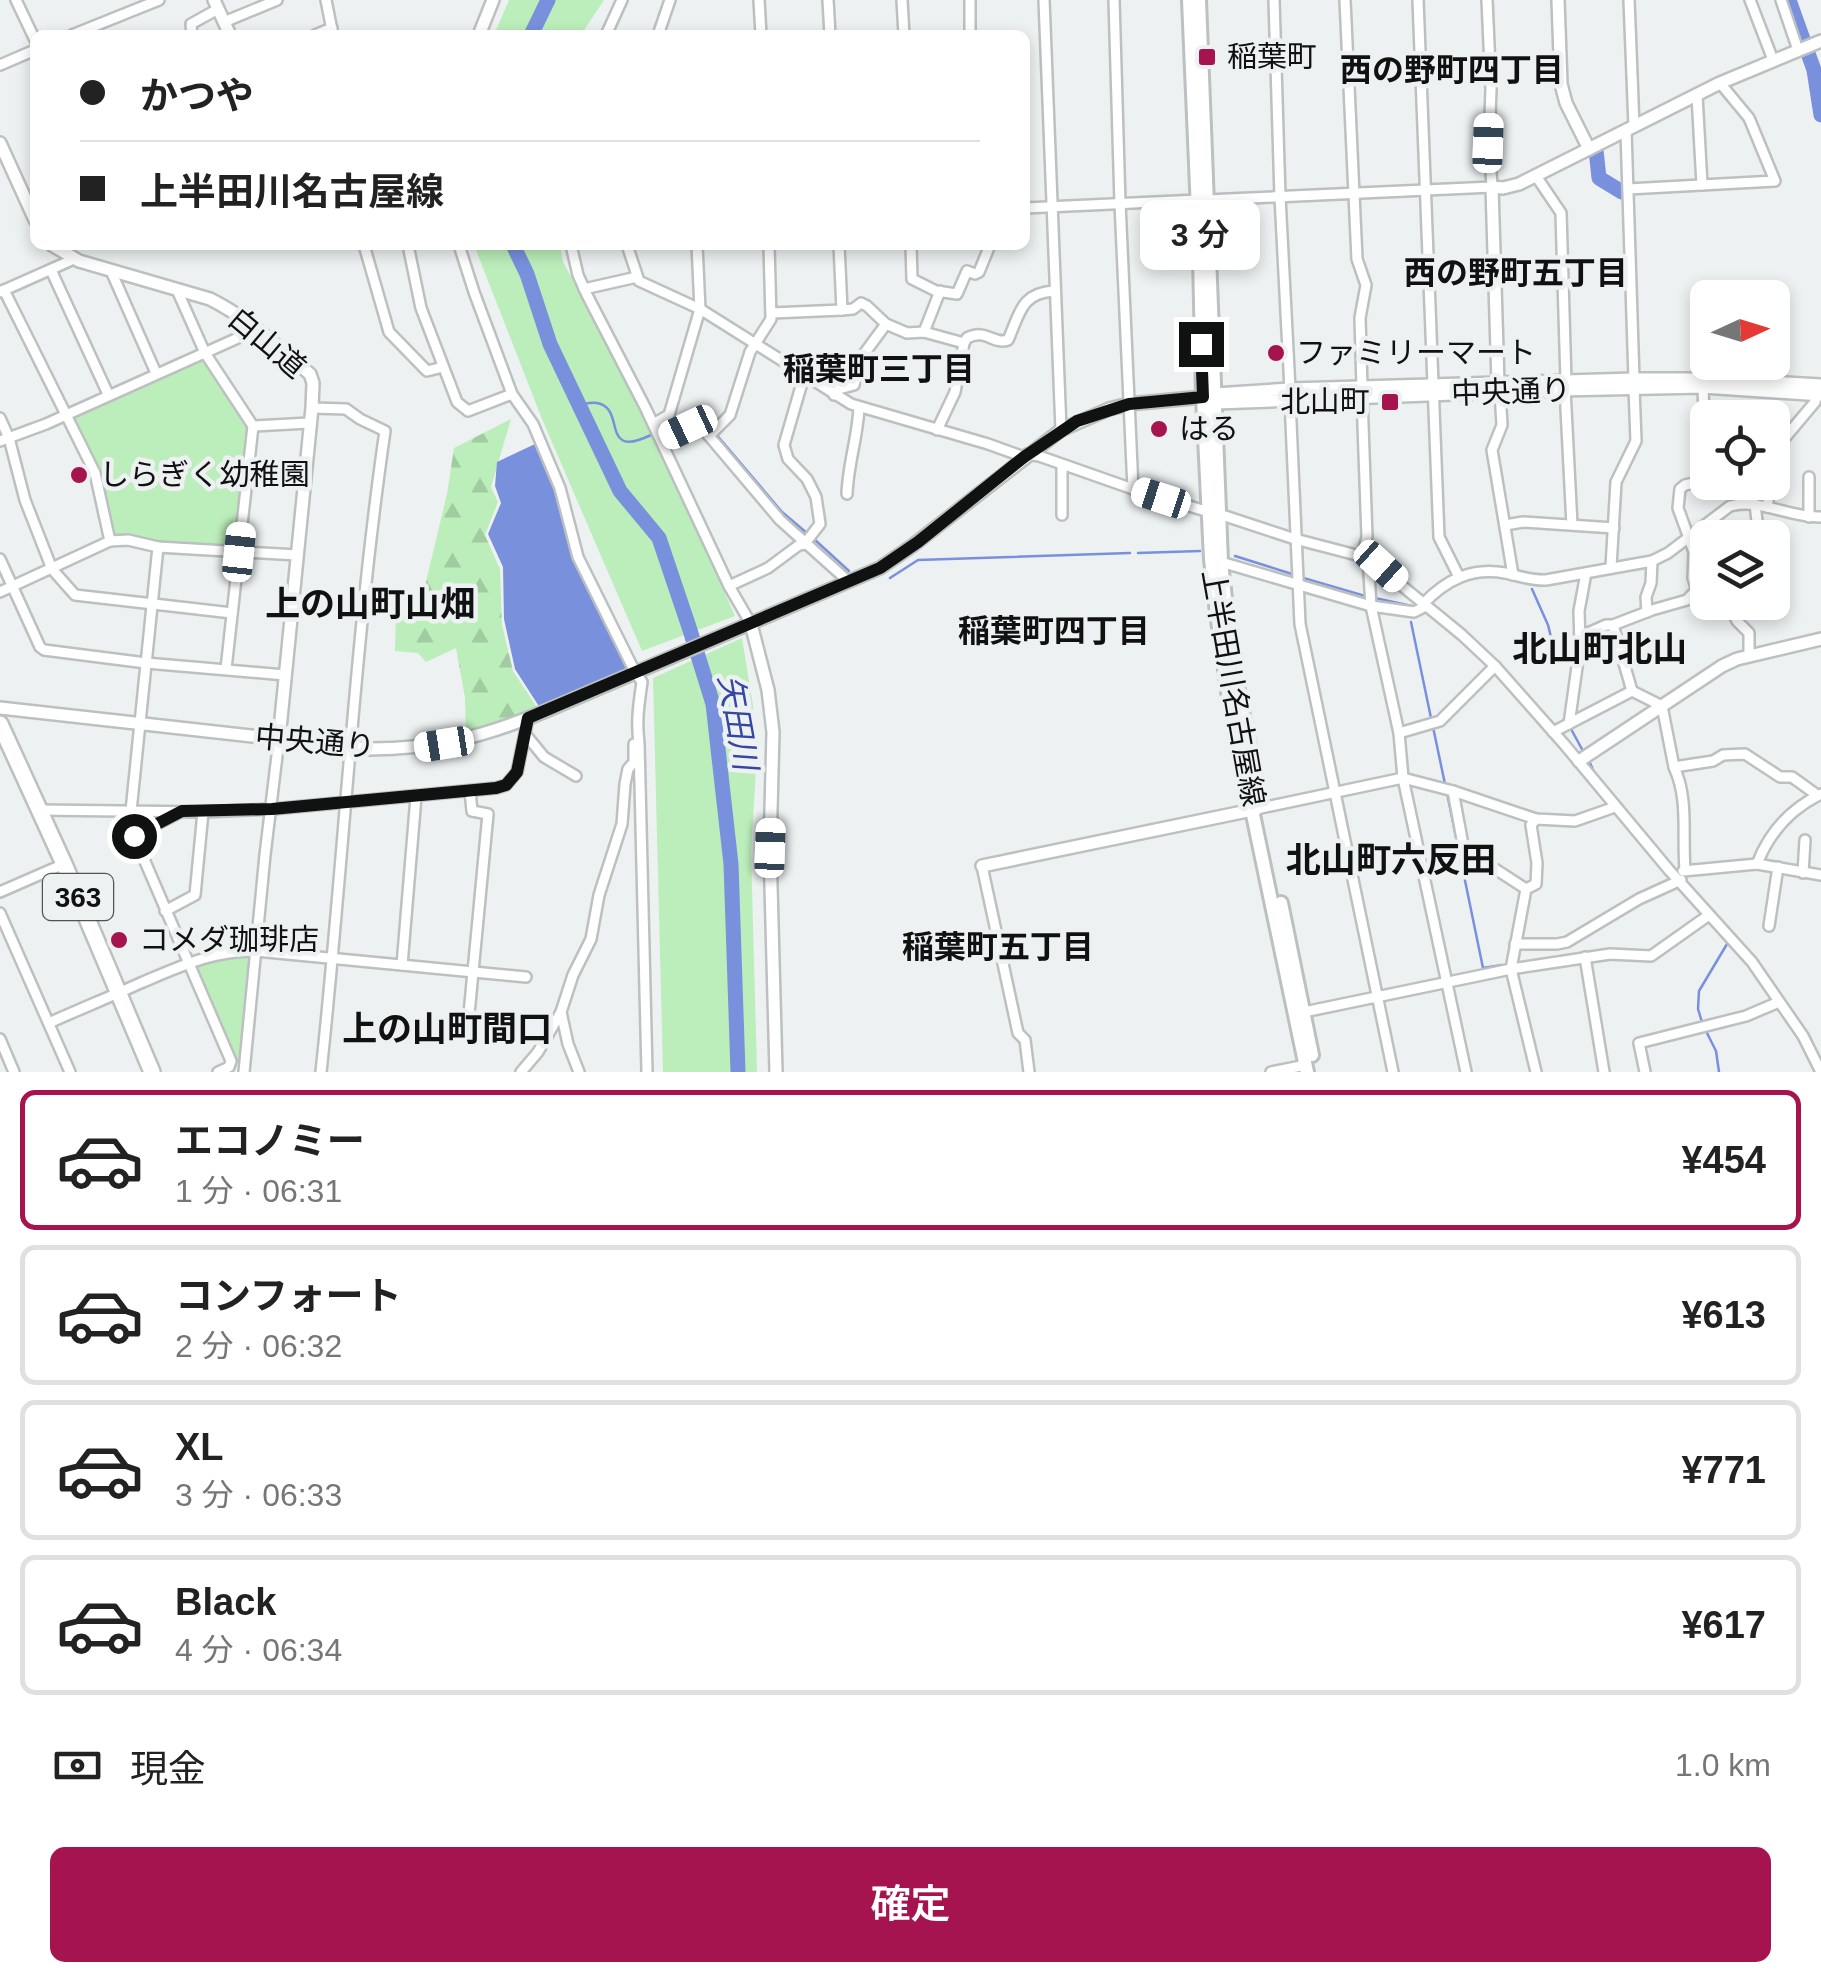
<!DOCTYPE html>
<html lang="ja">
<head>
<meta charset="utf-8">
<style>
	body { margin:0; font-family:Helvetica,"Noto Sans JP",sans-serif; background:#f2f2f2; color:#222; height:100vh; display:flex; flex-direction:column; font-size:38px; white-space:nowrap }
	* { box-sizing:border-box; margin:0 }
	p { font-size:32px; color:#767676 }
	.icon { flex:none; width:55px; height:55px; fill:none; stroke:currentColor; stroke-width:2; stroke-linecap:round; stroke-linejoin:round }
	.map { position:relative; height:1072px; overflow:hidden }
	.panel { display:flex; flex-direction:column; background:#fff; flex:1 }
	.panel>* { flex:none }
	.guide { position:absolute; left:30px; top:30px; width:1000px; height:220px; border-radius:15px; box-shadow:0 5px 15px #0003; display:grid; align-content:center; height:220px; padding:0 50px; background:#fff }
	.needle { width:65px; rotate:86deg }
	.controls { position:absolute; left:1690px; top:280px; display:grid; gap:20px }
	.controls a { display:grid; place-items:center; width:100px; height:100px; border-radius:15px; background:#fff; box-shadow:0 5px 15px #0003; font-size:50px }
	.end { position:absolute; width:45px; height:45px; margin:-22px; border:12px solid #101111; background:#fff; box-shadow:0 0 0 5px #fff }
	.from { border-radius:50% }
	.bubble { position:absolute; height:70px; border-radius:15px; background:#fff; box-shadow:0 5px 15px #0003; font-size:32px; font-weight:600; line-height:70px; text-align:center }
	.car { position:absolute; width:30px; height:60px; margin:-30px -15px; border-radius:12px; box-shadow:0 0 8px 2px #0007; background:linear-gradient(#fff 24%,#345 0 40%,#fff 0 76%,#345 0 86%,#fff 0) }
	.guide b { display:flex; align-items:center; gap:35px; height:95px; font-size:38px }
	.guide b+b { border-top:2px solid #e0e0e0 }
	.guide i { width:25px; height:25px; background:#222 }
	ul { padding:18px 0 0; list-style:none }
	li { display:flex; align-items:center; gap:30px; height:140px; margin:0 20px 15px; padding:0 30px; border:5px solid #e0e0e0; border-radius:15px }
	li div { flex:1 }
	li b { display:block; font-size:38px }
	li em { font-style:normal; font-weight:600 }
	li.on { border-color:#a6144f }
	li>.icon { width:90px; height:90px; stroke-width:1.5 }
	.pay { display:flex; align-items:center; gap:25px; height:110px; padding:0 50px; font-size:38px }
	.pay p { margin-inline-start:auto }
	.action { display:flex; gap:20px; margin-top:auto; padding:20px 50px }
	.action a { flex:1; height:115px; border-radius:15px; background:#a6144f; color:#fff; font-size:40px; font-weight:600; line-height:115px; text-align:center }
	.map>svg:first-child { display:block }
	.forest { fill:url(#forest-firs) }
	.park { fill:#bceebb }
	.water { fill:#7990dd }
	.lines { fill:none; stroke-linecap:round; stroke-linejoin:round }
	.stream { stroke:#7990dd; stroke-width:2.5 }
	.river { stroke:#7990dd; stroke-width:15 }
	.minor-casing { stroke:#bcc0c1; stroke-width:14 }
	.tertiary-casing { stroke:#bcc0c1; stroke-width:16 }
	.secondary-casing { stroke:#bcc0c1; stroke-width:18 }
	.trunk-casing { stroke:#bcc0c1; stroke-width:20 }
	.minor { stroke:#fff; stroke-width:9 }
	.tertiary { stroke:#fff; stroke-width:11 }
	.secondary { stroke:#fff; stroke-width:12 }
	.trunk { stroke:#fff; stroke-width:15 }
	.route { stroke:#101111; stroke-width:12 }
	.poi-dot { fill:#a6144f; stroke:#edf1f2; stroke-width:4 }
	.labels { text-anchor:middle; stroke-width:9; stroke-linejoin:round; paint-order:stroke }
	.shield { fill:#edf1f2; stroke:#525454; stroke-width:2.5 }
	.shield-label { font-size:28px; font-weight:bold; fill:#101111 }
	.poi-label { font-size:30px; fill:#101111; stroke:#edf1f2; text-anchor:start }
	.street-label { font-size:30px; fill:#101111; stroke:#edf1f2 }
	.neighbourhood-label { font-size:32px; font-weight:bold; fill:#101111; stroke:#edf1f2 }
	.water-label { font-size:32px; font-style:italic; fill:#3447a1; stroke:#edf1f2 }
	.quarter-label { font-size:35px; font-weight:bold; fill:#101111; stroke:#edf1f2 }
</style>
</head>
<body>
<div class="map">
<svg width="1821" height="1072" viewBox="0 0 1821 1072">
	<defs>
		<pattern id="forest-firs" width="22" height="20" patternUnits="userSpaceOnUse" patternTransform="scale(2.5)"><rect width="22" height="20" fill="#bceebb"/><path d="M5 1l3.5 6h-7zM16 11l3.5 6h-7z" fill="#a1cba0"/></pattern>
	</defs>
	<rect width="100%" height="100%" fill="#edf1f2"/>
	<!-- forest -->
	<polygon class="forest" points="511,419 491,487 498,502 485,535 500,569 502,625 513,671 538,709 466,735 465,698 456,648 426,662 418,653 395,651 396,611 419,611 447,494 454,448"/>
	<!-- park -->
	<g class="park">
		<polygon points="509,0 604,0 581,35 494,35"/>
		<polygon points="474,245 560,245 563,262 647,416 735,616 642,651 542,419"/>
		<polygon points="205,353 253,426 239,551 110,541 95,473 67,413"/>
		<polygon points="742,638 758,736 751,851 757,1072 663,1072 653,678"/>
		<polygon points="253,953 240,1067 197,967 217,957"/>
	</g>
	<!-- water -->
	<polygon class="water" points="535,444 555,491 570,552 628,669 540,708 515,669 504,619 503,567 488,534 501,503 495,486 497,462"/>
	<g class="lines">
		<!-- stream -->
		<g class="stream">
			<path d="M579 405C585 404 591 402 597 403 627 408 599 460 651 435"/>
			<polyline points="671,426 692,418 706,423 710,427"/>
			<polyline points="715,433 782,512 808,534"/>
			<polyline points="814,539 849,571"/>
			<polyline points="1138,553 1200,551"/>
			<polyline points="1235,556 1292,574"/>
			<polyline points="1300,577 1365,596"/>
			<polyline points="890,578 918,560 1130,553"/>
			<polyline points="1532,589 1548,625 1551,637 1575,644"/>
			<polyline points="1375,598 1412,606"/>
			<polyline points="1411,622 1431,718"/>
			<polyline points="1433,727 1445,784"/>
			<polyline points="1571,729 1583,751"/>
			<polyline points="1590,763 1594,772"/>
			<polyline points="1447,793 1483,968 1502,965"/>
			<polyline points="1702,1022 1698,1009 1699,991 1727,944"/>
			<polyline points="1706,1031 1716,1051 1719,1072"/>
		</g>
		<!-- river -->
		<g class="river">
			<polyline points="1789,0 1814,70 1821,115"/>
			<polyline points="531,35 548,0"/>
			<polyline points="1596,150 1599,178 1622,192"/>
			<polyline points="513,245 527,274 550,344 620,491 659,538 689,627 713,704 731,864 738,1072"/>
		</g>
		<defs>
			<g id="minor">
				<polyline points="16,0 35,40"/>
				<polyline points="326,0 333,35"/>
				<polyline points="759,0 761,35"/>
				<polyline points="828,0 830,35"/>
				<polyline points="902,0 904,35"/>
				<polyline points="970,0 970,35"/>
				<polyline points="1044,0 1061,430"/>
				<polyline points="1114,0 1120,203 1133,489"/>
				<polyline points="1274,0 1280,197 1290,389"/>
				<polyline points="1345,0 1357,259 1366,285 1360,318 1362,387"/>
				<polyline points="1418,0 1439,537 1459,577"/>
				<polyline points="1629,0 1634,126"/>
				<polyline points="1750,0 1773,60"/>
				<polyline points="1781,0 1798,50"/>
				<polyline points="224,22 277,0"/>
				<polyline points="72,35 159,0"/>
				<polyline points="192,35 191,24 218,9"/>
				<polyline points="315,35 332,28"/>
				<polyline points="606,35 622,0"/>
				<polyline points="658,35 670,0"/>
				<polyline points="0,65 35,50"/>
				<polyline points="1697,95 1702,185"/>
				<polyline points="1626,131 1634,379"/>
				<polyline points="1536,176 1561,213 1566,381"/>
				<polyline points="1628,189 1775,181 1749,118 1720,83"/>
				<polyline points="1207,200 1492,187 1489,143 1491,89 1487,0"/>
				<polyline points="1025,208 1198,200"/>
				<polyline points="364,245 389,332 427,371 443,367"/>
				<polyline points="408,245 421,308 457,402 468,411 512,394"/>
				<path d="M459 245 474 292 512 394 533 424 560 488 578 557 635 672 642 682C639 703 636 721 639 743L647 1072"/>
				<polyline points="571,245 578,275 587,295 645,407 729,586 751,624"/>
				<polyline points="627,245 639,281 700,309 851,404 988,444 1024,457"/>
				<polyline points="839,245 842,310"/>
				<polyline points="911,245 912,279 936,291 957,294 967,271 975,274 979,272 990,245"/>
				<polyline points="51,270 108,394"/>
				<polyline points="111,271 156,373"/>
				<polyline points="584,289 637,277"/>
				<polyline points="4,290 95,473 110,541"/>
				<polyline points="177,290 205,353 253,426 226,669"/>
				<polyline points="0,292 74,259"/>
				<polyline points="772,313 842,310 853,309 861,303 867,306 886,324 907,333 924,332 964,343"/>
				<polyline points="924,332 940,291"/>
				<polyline points="804,376 784,445 788,459 807,479 816,497 820,524 806,542"/>
				<polyline points="1703,387 1706,480 1685,485 1680,489 1678,508 1694,552 1693,578 1696,587 1708,591"/>
				<polyline points="1565,389 1572,525"/>
				<polyline points="1500,392 1502,425 1492,450 1513,575"/>
				<polyline points="834,395 839,389 854,385 861,358 886,324"/>
				<polyline points="1362,397 1367,537 1362,556"/>
				<polyline points="1290,400 1300,624 1393,1072"/>
				<path d="M312 408 346 409 360 419 385 431C354 644 344 859 321 1072"/>
				<polyline points="0,418 9,438 25,500 52,569 75,595 232,613"/>
				<polyline points="653,424 669,415 700,309 697,245"/>
				<polyline points="253,426 309,423"/>
				<path d="M937 430 955 392 964 343 967 338C986 328 993 345 1008 340 1020 313 1021 293 1054 291"/>
				<polyline points="709,436 730,415 750,352 771,319 769,245"/>
				<path d="M661 439C675 433 689 421 704 430L780 520 848 581"/>
				<polyline points="0,441 46,424 258,329"/>
				<polyline points="1027,454 1039,456 1133,489 1209,512"/>
				<polyline points="1772,476 1778,446 1815,402 1817,395"/>
				<polyline points="1809,477 1809,517"/>
				<path d="M847 494C848 464 858 436 859 407"/>
				<polyline points="1755,504 1759,538"/>
				<polyline points="1767,507 1771,482"/>
				<polyline points="1219,514 1295,539 1368,558 1462,635 1495,666 1564,744 1669,870 1752,962 1803,1036 1821,1072"/>
				<polyline points="1062,515 1062,465"/>
				<polyline points="1505,525 1523,522 1614,528"/>
				<polyline points="1368,558 1371,606 1399,733 1403,778 1466,1072"/>
				<polyline points="0,559 40,647 44,650 146,663 285,675"/>
				<polyline points="1221,562 1371,606 1414,612 1426,606"/>
				<polyline points="1611,567 1616,482 1636,441 1634,388"/>
				<polyline points="729,586 768,568 799,545 807,544"/>
				<polyline points="0,592 110,541 128,540 158,547 297,555"/>
				<polyline points="1727,602 1737,621 1749,633 1749,656"/>
				<path d="M1423 604C1446 580 1471 567 1505 573 1520 576 1532 581 1546 580L1652 561 1668 553 1730 506C1760 498 1790 518 1821 517"/>
				<polyline points="1647,612 1646,597 1651,583 1652,561"/>
				<polyline points="1613,625 1632,691 1662,706 1674,767"/>
				<polyline points="1581,636 1606,625 1613,625 1652,610 1687,600 1698,588"/>
				<polyline points="1569,724 1580,646 1579,611 1586,573"/>
				<polyline points="1553,732 1632,691"/>
				<polyline points="1399,733 1440,721 1495,666"/>
				<polyline points="526,735 544,757 576,776"/>
				<polyline points="1453,791 1467,866 1486,863 1526,889"/>
				<polyline points="1261,808 1403,778 1453,791 1536,819 1575,821 1615,807"/>
				<polyline points="39,810 203,812 273,809 496,788 506,785 517,772 528,718"/>
				<polyline points="131,811 158,547"/>
				<polyline points="180,812 134,836 231,1061 229,1067 218,1072"/>
				<polyline points="1536,819 1531,825 1537,863 1536,884 1526,889 1511,969 1536,1072"/>
				<path d="M1757 864C1769 833 1790 809 1821 794"/>
				<polyline points="982,866 1018,1033 1025,1040 1029,1072"/>
				<path d="M1685 869C1682 835 1689 799 1674 767L1713 761 1723 755 1745 754 1780 777H1792L1817 795"/>
				<polyline points="1683,871 1757,864 1821,875"/>
				<polyline points="1803,873 1805,840"/>
				<polyline points="0,892 64,864"/>
				<polyline points="165,911 195,895 203,812"/>
				<polyline points="0,913 70,1072"/>
				<polyline points="1769,926 1778,867"/>
				<polyline points="1515,944 1557,944 1567,942 1639,899 1681,880"/>
				<polyline points="1585,957 1604,1072"/>
				<polyline points="402,965 416,797"/>
				<polyline points="1304,1012 1511,969 1610,954 1651,956 1709,915"/>
				<path d="M49 1023C80 1009 112 996 143 982 181 966 215 950 256 951L526 977"/>
				<polyline points="467,1035 488,814 472,811 470,791"/>
				<polyline points="0,1039 14,1072"/>
				<polyline points="244,1072 265,855 279,739"/>
				<polyline points="521,1072 538,1052 561,1012"/>
				<polyline points="579,1072 568,1044 561,1012 573,975 591,939 599,895 622,824 625,784 628,769 634,762 634,744"/>
				<polyline points="1271,1072 1306,1065"/>
				<polyline points="1645,1072 1639,1043 1746,1016 1779,1002"/>
			</g>
			<g id="tertiary">
				<polyline points="214,0 230,35"/>
				<polyline points="1558,0 1561,84 1566,103 1589,149"/>
				<polyline points="479,35 493,0"/>
				<polyline points="0,143 35,220"/>
				<path d="M52 245 79 261 210 299C248 318 278 347 310 374L313 383 312 408 279 739"/>
				<polyline points="1498,383 1492,187 1503,188 1519,184 1720,83 1821,41"/>
				<polyline points="1207,399 1216,403 1559,390 1703,387 1821,395"/>
				<polyline points="751,624 768,690 773,732 770,849 776,1072"/>
				<path d="M0 708 369 749C437 749 486 736 548 710L880 568 912 546 1061 430 1109 409 1129 404 1203 397 1216 394 1290 389 1634 379H1722L1821 385"/>
				<polyline points="1579,761 1722,666 1737,659 1821,639"/>
				<polyline points="982,866 1257,809"/>
			</g>
			<g id="secondary">
				<polyline points="1189,0 1200,257 1203,397 1211,559 1217,613 1230,705 1307,1072"/>
				<polyline points="1199,0 1221,562 1231,653 1260,805"/>
				<polyline points="1281,903 1312,1055"/>
			</g>
			<polyline id="trunk" points="0,724 64,864 152,1072"/>
		</defs>
		<!-- minor casing -->
		<use href="#minor" class="minor-casing"/>
		<!-- tertiary casing -->
		<use href="#tertiary" class="tertiary-casing"/>
		<!-- secondary casing -->
		<use href="#secondary" class="secondary-casing"/>
		<!-- trunk casing -->
		<use href="#trunk" class="trunk-casing"/>
		<!-- minor -->
		<use href="#minor" class="minor"/>
		<!-- tertiary -->
		<use href="#tertiary" class="tertiary"/>
		<!-- secondary -->
		<use href="#secondary" class="secondary"/>
		<!-- trunk -->
		<use href="#trunk" class="trunk"/>
	</g>
	<g class="lines">
		<!-- route -->
		<polyline class="route" points="134,836 182,811 272,809 496,788 506,785 517,772 528,718 880,568 918,542 1024,457 1077,421 1129,404 1203,397 1201,344"/>
	</g>
	<!-- markers -->
	<g class="poi-dot">
		<rect x="1197" y="47" width="20" height="20" rx="5"/>
		<circle cx="1276" cy="353" r="10"/>
		<rect x="1380" y="392" width="20" height="20" rx="5"/>
		<circle cx="1159" cy="429" r="10"/>
		<circle cx="79" cy="475" r="10"/>
		<circle cx="119" cy="940" r="10"/>
	</g>
	<g class="labels">
		<!-- shield labels -->
		<rect class="shield" x="43" y="874" width="70" height="46" rx="8"/>
		<g class="shield-label">
			<text x="78" y="907">363</text>
		</g>
		<!-- poi labels -->
		<g class="poi-label">
			<text x="1227" y="67">稲葉町</text>
			<text x="1296" y="363">ファミリーマート</text>
			<text x="1370" y="412" text-anchor="end">北山町</text>
			<text x="1179" y="439">はる</text>
			<text x="99" y="485">しらぎく幼稚園</text>
			<text x="139" y="950">コメダ珈琲店</text>
		</g>
		<!-- street labels -->
		<g class="street-label">
			<text transform="translate(267 343) rotate(40)" y="10">白山道</text>
			<text transform="translate(1511 392) rotate(-2)" y="10">中央通り</text>
			<text transform="translate(1233 688) rotate(80)" y="10">上半田川名古屋線</text>
			<text transform="translate(315 742) rotate(5)" y="10">中央通り</text>
		</g>
		<!-- neighbourhood labels -->
		<g class="neighbourhood-label">
			<text x="1452" y="81">西の野町四丁目</text>
			<text x="1516" y="284">西の野町五丁目</text>
			<text x="879" y="380">稲葉町三丁目</text>
			<text x="1054" y="642">稲葉町四丁目</text>
			<text x="998" y="958">稲葉町五丁目</text>
		</g>
		<!-- water labels -->
		<g class="water-label">
			<text transform="translate(738 722) rotate(80)" y="11">矢田川</text>
		</g>
		<!-- quarter labels -->
		<g class="quarter-label">
			<text x="370" y="616">上の山町山畑</text>
			<text x="1600" y="661">北山町北山</text>
			<text x="1391" y="872">北山町六反田</text>
			<text x="447" y="1041">上の山町間口</text>
		</g>
	</g>
</svg>
<div class="controls">
<a><svg class="needle" viewBox="-14 -14 28 28"><path d="M0-13l5 13h-10z" fill="#e53935"/><path d="M0 13l5-13h-10z" fill="#767676"/></svg></a>
<a><svg class="icon" aria-label="locate" viewBox="0 0 24 24"><circle cx="12" cy="12" r="6"/><path d="M12 2v4M12 18v4M2 12h4M18 12h4"/></svg></a>
<a><svg class="icon" aria-label="layers" viewBox="0 0 24 24"><path d="M12 4l9 5-9 5-9-5zM3 14l9 5 9-5"/></svg></a>
</div>
<i class="end from" style="left:134px;top:836px"></i>
<i class="end" style="left:1201px;top:344px"></i>
<div class="bubble" style="left:1140px;top:200px;width:120px">3 分</div>
<i class="car" style="left:1488px;top:143px;rotate:2deg"></i>
<i class="car" style="left:688px;top:427px;rotate:245deg"></i>
<i class="car" style="left:1161px;top:498px;rotate:288deg"></i>
<i class="car" style="left:239px;top:552px;rotate:6deg"></i>
<i class="car" style="left:1381px;top:566px;rotate:132deg"></i>
<i class="car" style="left:444px;top:744px;rotate:261deg"></i>
<i class="car" style="left:770px;top:848px;rotate:2deg"></i>
<div class="guide">
<b><i class="from"></i>かつや</b>
<b><i></i>上半田川名古屋線</b>
</div>
</div>
<section class="panel">
<ul>
<li class="on"><svg class="icon" aria-label="car" viewBox="0 0 24 24"><path d="M5 17H2v-5l4-1 3-4h7l3 4 3 1v5h-3M9 17h6M6 11h13"/><circle cx="7" cy="17" r="2"/><circle cx="17" cy="17" r="2"/></svg><div><b>エコノミー</b><p>1 分 · 06:31</p></div><em>¥454</em></li>
<li><svg class="icon" aria-label="car" viewBox="0 0 24 24"><path d="M5 17H2v-5l4-1 3-4h7l3 4 3 1v5h-3M9 17h6M6 11h13"/><circle cx="7" cy="17" r="2"/><circle cx="17" cy="17" r="2"/></svg><div><b>コンフォート</b><p>2 分 · 06:32</p></div><em>¥613</em></li>
<li><svg class="icon" aria-label="car" viewBox="0 0 24 24"><path d="M5 17H2v-5l4-1 3-4h7l3 4 3 1v5h-3M9 17h6M6 11h13"/><circle cx="7" cy="17" r="2"/><circle cx="17" cy="17" r="2"/></svg><div><b>XL</b><p>3 分 · 06:33</p></div><em>¥771</em></li>
<li><svg class="icon" aria-label="car" viewBox="0 0 24 24"><path d="M5 17H2v-5l4-1 3-4h7l3 4 3 1v5h-3M9 17h6M6 11h13"/><circle cx="7" cy="17" r="2"/><circle cx="17" cy="17" r="2"/></svg><div><b>Black</b><p>4 分 · 06:34</p></div><em>¥617</em></li>
</ul>
<div class="pay"><svg class="icon" aria-label="cash" viewBox="0 0 24 24"><path d="M3 7h18v10H3z"/><circle cx="12" cy="12" r="2"/></svg>現金<p>1.0 km</p></div>
<div class="action"><a>確定</a></div>
</section>
</body>
</html>
